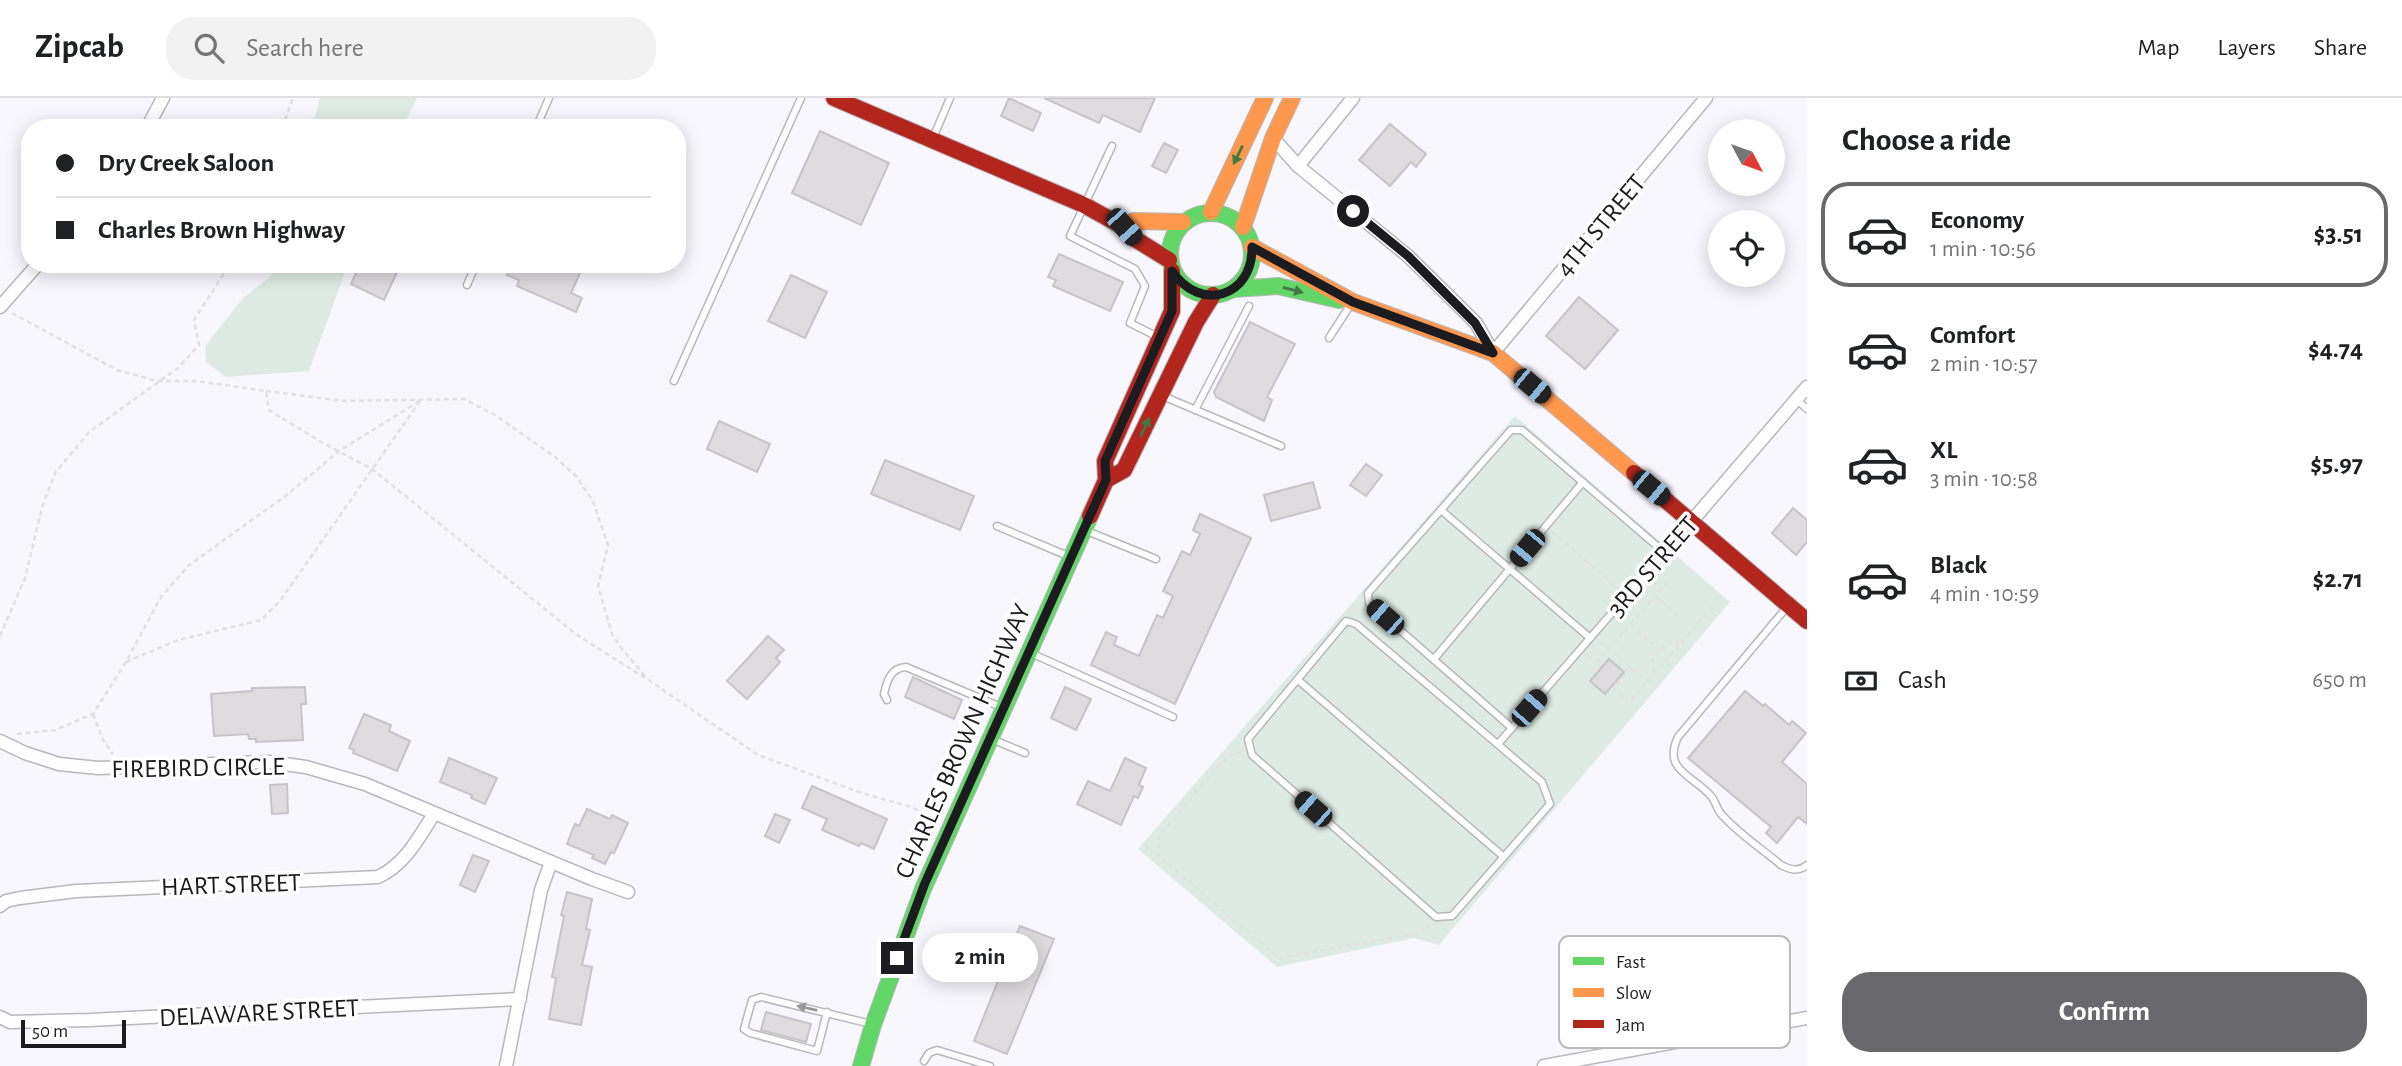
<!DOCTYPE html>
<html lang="en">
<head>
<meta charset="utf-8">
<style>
	body { margin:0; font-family:"Alegreya Sans",sans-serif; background:#f2f2f2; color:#202124; height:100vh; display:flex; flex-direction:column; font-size:26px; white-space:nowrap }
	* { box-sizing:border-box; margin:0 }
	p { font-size:23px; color:#757577 }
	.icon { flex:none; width:38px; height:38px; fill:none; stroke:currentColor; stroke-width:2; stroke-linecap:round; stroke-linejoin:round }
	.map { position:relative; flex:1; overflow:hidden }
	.panel { display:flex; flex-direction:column; background:#fff; width:595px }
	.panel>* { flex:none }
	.banner { position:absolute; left:21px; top:21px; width:665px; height:154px; border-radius:28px; box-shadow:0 4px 18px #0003; display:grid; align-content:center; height:154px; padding:0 35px; background:#fff }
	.needle { width:46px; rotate:131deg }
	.buttons { position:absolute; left:1708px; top:21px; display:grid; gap:14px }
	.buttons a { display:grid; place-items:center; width:77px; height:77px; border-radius:50%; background:#fff; box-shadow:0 4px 18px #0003; font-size:35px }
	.scale { position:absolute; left:21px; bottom:18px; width:105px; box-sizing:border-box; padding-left:7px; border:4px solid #1c1c20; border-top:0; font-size:19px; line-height:24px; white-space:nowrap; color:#1c1c20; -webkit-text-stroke:5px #fff; paint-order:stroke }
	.end { position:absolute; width:32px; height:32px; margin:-16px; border:9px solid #1c1c20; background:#fff; box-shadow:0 0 0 4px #fff }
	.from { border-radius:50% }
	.bubble { position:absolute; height:49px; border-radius:24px; background:#fff; box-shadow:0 4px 18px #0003; font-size:23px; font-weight:700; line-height:49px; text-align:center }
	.car { position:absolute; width:21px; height:42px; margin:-21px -10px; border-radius:9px; box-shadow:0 0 5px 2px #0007; background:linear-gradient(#222 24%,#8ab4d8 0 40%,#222 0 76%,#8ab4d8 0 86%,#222 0) }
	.banner b { display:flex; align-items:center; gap:24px; height:66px; font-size:26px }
	.banner b+b { border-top:2px solid #e0e0e0 }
	.banner i { width:18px; height:18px; background:#202124 }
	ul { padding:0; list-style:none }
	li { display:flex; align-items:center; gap:21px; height:105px; margin:0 14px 10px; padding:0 21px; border:4px solid transparent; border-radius:28px }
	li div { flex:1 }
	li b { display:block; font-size:26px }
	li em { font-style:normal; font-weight:700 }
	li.selected { border-color:#69696d }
	li>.icon { width:63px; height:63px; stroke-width:1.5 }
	h2 { padding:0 35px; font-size:32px; line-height:84px }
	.pay { display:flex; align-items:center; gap:18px; height:77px; padding:0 35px; font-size:26px }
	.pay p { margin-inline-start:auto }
	.action { display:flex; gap:14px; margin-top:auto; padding:14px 35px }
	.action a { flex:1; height:80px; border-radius:28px; background:#69696d; color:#fff; font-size:28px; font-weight:700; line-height:80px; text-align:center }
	header { display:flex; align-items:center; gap:42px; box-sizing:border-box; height:98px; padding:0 35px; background:#fff; border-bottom:2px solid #e0e0e0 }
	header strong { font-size:33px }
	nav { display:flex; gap:38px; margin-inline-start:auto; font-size:24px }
	.search { width:490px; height:63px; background:#f2f2f2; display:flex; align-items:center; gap:18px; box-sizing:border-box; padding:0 24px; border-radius:28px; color:#757577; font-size:26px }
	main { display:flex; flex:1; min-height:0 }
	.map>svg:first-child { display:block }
	.green { fill:#deebe4 }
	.building { fill:#dedcdf; stroke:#c7c4c7; stroke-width:2 }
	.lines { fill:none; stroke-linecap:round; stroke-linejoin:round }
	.lane-casing { stroke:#b7b7bc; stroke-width:9 }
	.street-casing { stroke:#b7b7bc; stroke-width:15 }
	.fast-casing { stroke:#b7b7bc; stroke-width:18 }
	.slow-casing { stroke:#b7b7bc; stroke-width:18 }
	.jam-casing { stroke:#b7b7bc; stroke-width:18 }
	.path { stroke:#e1e1e3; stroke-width:2.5; stroke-dasharray:5 3.5; stroke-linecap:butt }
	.lane { stroke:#fefeff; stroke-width:6 }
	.street { stroke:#fefeff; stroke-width:12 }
	.fast { stroke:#63d668; stroke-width:16 }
	.slow { stroke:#ff974d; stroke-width:16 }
	.jam { stroke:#b3261e; stroke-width:16 }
	.oneway { fill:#407944 }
	.oneway2 { fill:#98989b }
	.route { stroke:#1c1c20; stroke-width:9 }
	.labels { text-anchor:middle; stroke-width:7; stroke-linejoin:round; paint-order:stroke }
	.street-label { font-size:26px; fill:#1c1c20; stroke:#fff }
	.key { fill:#fff; stroke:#bbbbbc; stroke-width:2 }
	.key-label { font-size:19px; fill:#1c1c20 }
</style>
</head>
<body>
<header>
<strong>Zipcab</strong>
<div class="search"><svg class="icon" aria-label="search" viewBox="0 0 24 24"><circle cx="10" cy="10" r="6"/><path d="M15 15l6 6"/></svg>Search here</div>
<nav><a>Map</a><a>Layers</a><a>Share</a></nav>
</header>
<main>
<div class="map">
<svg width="1807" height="968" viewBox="0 0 1807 968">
	<rect width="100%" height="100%" fill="#f7f7fd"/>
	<!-- green -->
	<g class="green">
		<polygon points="320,0 417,0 402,30 312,30"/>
		<polygon points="279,166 348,166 309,273 226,279 206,264 205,248 243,200 270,179"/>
		<polygon points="1515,318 1730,504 1439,847 1414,840 1277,869 1138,751"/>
	</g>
	<!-- building -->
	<g class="building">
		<polygon points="1009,0 1041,15 1033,33 1001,18"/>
		<polygon points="1044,0 1155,0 1140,34 1103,17 1099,25"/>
		<polygon points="1390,26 1426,56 1416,69 1411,64 1390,88 1359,62"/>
		<polygon points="820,33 889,65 861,127 792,95"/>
		<polygon points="1164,45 1178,52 1166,75 1152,68"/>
		<polygon points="1059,156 1123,184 1110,213 1053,188 1056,182 1048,179"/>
		<polygon points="360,166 401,166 384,202 351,186"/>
		<polygon points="512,166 584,166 571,195 582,200 576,214 517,188 519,182 507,177"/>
		<polygon points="791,177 827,194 805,240 768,223"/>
		<polygon points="1579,199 1618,232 1585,271 1546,238"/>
		<polygon points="1250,224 1295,246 1267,299 1272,302 1264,323 1216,299 1214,294"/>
		<polygon points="719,323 770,346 757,374 707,351"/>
		<polygon points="885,362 974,398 960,432 871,396"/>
		<polygon points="1366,366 1382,377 1366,398 1350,387"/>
		<polygon points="1313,384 1320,410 1271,423 1264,397"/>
		<polygon points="1793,410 1807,422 1807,444 1796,457 1772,435"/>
		<polygon points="1200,416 1251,440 1175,606 1091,567 1106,534 1117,539 1114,547 1139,558 1157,517 1163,520 1173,498 1163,493 1182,453 1190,457 1200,436 1193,432"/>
		<polygon points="768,538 784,552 776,560 780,564 747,601 727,583"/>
		<polygon points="1609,561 1624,574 1605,596 1590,583"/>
		<polygon points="913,579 962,602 954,621 905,599"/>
		<polygon points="305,589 306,606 301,606 303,642 256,644 256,641 249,641 248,636 214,638 211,596 252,593 252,590"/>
		<polygon points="1065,589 1091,601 1076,632 1051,620"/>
		<polygon points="1745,593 1763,608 1765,606 1789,627 1792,623 1806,635 1782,664 1807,686 1807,726 1798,719 1777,745 1766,735 1771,729 1688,660"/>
		<polygon points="364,616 391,627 389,633 410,643 397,673 353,655 354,652 349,650"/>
		<polygon points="449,660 497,680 485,706 471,700 472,697 440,684"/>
		<polygon points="1125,660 1146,670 1139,687 1143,689 1138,700 1134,698 1121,727 1077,706 1088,683 1110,693"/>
		<polygon points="287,686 288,715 272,716 270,687"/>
		<polygon points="812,688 887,721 874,751 861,745 859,748 822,732 827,721 802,710"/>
		<polygon points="587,711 610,721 612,717 628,725 614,755 611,754 605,766 592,760 594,757 567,746 575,726 579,728"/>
		<polygon points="775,716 790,722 779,745 765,738"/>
		<polygon points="473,757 489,763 475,794 460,787"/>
		<polygon points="567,794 592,801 586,831 590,832 582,867 592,869 581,927 549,921 556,880 552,879 564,818 561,817"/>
		<polygon points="1020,828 1054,841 1007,956 974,943"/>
		<polygon points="766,914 811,926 806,944 761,932"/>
	</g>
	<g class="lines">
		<defs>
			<g id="lane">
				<polyline points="536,30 549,0"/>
				<polyline points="933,40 950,0"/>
				<polyline points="1112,48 1070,138 1135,171 1145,188 1130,225 1158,239"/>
				<polyline points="467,187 476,166"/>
				<polyline points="1329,240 1351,206"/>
				<polyline points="674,283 801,0"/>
				<polyline points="1165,299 1281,348"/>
				<polyline points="1796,301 1807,311"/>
				<polyline points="1195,312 1249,208"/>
				<polyline points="1441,412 1590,540"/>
				<polyline points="997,428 1068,458"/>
				<polyline points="1087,433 1156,461"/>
				<path d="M1787 509 1678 639C1662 673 1693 677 1711 698 1716 704 1717 712 1722 717 1739 736 1762 751 1781 767 1791 772 1798 774 1807 767"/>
				<polygon points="1346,523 1356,526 1542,684 1550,706 1452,818 1436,819 1252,657 1248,641"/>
				<polyline points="1033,556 1173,619"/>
				<polyline points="1434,561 1583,384"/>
				<polyline points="1298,582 1504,759"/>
				<path d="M887 602 884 596C887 582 891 570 906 569L1001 609"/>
				<polyline points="1512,630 1369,505 1368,495 1511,332 1522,332 1664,454"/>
				<polyline points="994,642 1025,655"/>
				<polyline points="1498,646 1690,425"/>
				<polyline points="827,914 817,953 750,935 744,931 752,902 761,899 871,926"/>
				<polyline points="924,963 929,955 937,952 990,968"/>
			</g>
			<g id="street">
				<polyline points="147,30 163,0"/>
				<polyline points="1273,40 1298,68 1408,158 1476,225 1493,255 1706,0"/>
				<polyline points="1298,68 1353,0"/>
				<polyline points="0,209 38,166"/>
				<polyline points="1691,424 1807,289"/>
				<polyline points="0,643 25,655 59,666 98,670 270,664 306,669 365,686 592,781 628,794"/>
				<path d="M0 808 6 803 20 800 76 793 378 779C405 767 419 739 434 716"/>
				<polyline points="0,919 10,924 89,922 520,901"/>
				<polyline points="506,968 541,792 551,764"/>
				<polyline points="1544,968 1807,920"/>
			</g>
			<g id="fast">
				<circle cx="1211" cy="156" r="41"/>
				<polyline points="1233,191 1278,188 1339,202"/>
				<polyline points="861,968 873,927 923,791 1090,418"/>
			</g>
			<g id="slow">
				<polyline points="1211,114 1265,0"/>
				<polyline points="1124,129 1134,123 1183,124"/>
				<polyline points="1243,129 1273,40 1292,0"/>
				<polyline points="1252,149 1353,204 1493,255 1634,375"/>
			</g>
			<g id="jam">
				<polyline points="834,0 1084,107 1124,129 1135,141 1169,162"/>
				<polyline points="1634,375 1807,523"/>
				<polyline points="1106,382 1124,372 1196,224 1213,197"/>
				<polyline points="1090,418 1106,382 1105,363 1172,213 1172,173"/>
			</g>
		</defs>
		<!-- lane casing -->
		<use href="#lane" class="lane-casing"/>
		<!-- street casing -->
		<use href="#street" class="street-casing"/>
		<!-- fast casing -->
		<use href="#fast" class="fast-casing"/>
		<!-- slow casing -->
		<use href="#slow" class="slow-casing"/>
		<!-- jam casing -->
		<use href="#jam" class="jam-casing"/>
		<!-- path -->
		<g class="path">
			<polyline points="282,30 293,0"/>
			<polyline points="12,215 117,272 157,283 197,283 266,293 269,312 321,344 372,371 577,537 650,583 758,657 862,695 911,709 935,721"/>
			<polyline points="266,293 344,303 464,301 495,317 555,359 576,378 593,403 608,447 598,488 612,536 622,551 647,580"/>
			<polyline points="1552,434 1619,491"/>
			<polyline points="1655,498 1678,518"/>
			<polyline points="1631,527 1661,553"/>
			<polyline points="0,538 25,480 42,409 55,375 89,334 178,270 199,247 194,222 230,166"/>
			<polyline points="1600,544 1648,584"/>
			<polyline points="1587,556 1601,567"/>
			<polyline points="126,564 178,542 261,522 280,503 420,303"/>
			<polyline points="1597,564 1671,480"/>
			<polyline points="1631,570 1614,591 1629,605 1714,507"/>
			<polyline points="1654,574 1653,561 1667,545 1682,544"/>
			<polyline points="93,616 103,642 113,656"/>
			<polyline points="17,636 55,632 93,616 126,564 161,499 188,468 288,396 339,353 421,302"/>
			<polyline points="1241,655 1235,654 1218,668 1160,737 1158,758 1279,860 1420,835 1430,826"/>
		</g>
		<!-- lane -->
		<use href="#lane" class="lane"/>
		<!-- street -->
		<use href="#street" class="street"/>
		<!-- fast -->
		<use href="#fast" class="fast"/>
		<!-- slow -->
		<use href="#slow" class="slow"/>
		<!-- jam -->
		<use href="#jam" class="jam"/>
	</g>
	<!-- one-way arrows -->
	<defs><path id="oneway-solid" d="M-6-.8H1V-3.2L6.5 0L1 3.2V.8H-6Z" transform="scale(1.75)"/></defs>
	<g class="oneway">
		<use href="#oneway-solid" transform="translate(1238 57) rotate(116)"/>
		<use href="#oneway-solid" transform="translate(1293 192) rotate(15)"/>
		<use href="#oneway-solid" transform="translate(1145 329) rotate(-64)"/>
	</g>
	<use class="oneway2" href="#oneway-solid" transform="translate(807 910) rotate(-167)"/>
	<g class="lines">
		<!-- route -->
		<path class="route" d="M897 860 925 785 1106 382 1105 363 1172 213V173C1200 215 1253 199 1252 149L1353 204 1493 255 1475 225 1408 158 1353 113"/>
	</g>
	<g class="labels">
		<!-- street labels -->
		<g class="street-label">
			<text transform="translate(1600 127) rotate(-50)" y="9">4TH STREET</text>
			<text transform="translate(1652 468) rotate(-49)" y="9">3RD STREET</text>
			<text transform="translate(962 643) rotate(-66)" y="9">CHARLES BROWN HIGHWAY</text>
			<text transform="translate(198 669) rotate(-1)" y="9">FIREBIRD CIRCLE</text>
			<text transform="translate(231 786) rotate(-2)" y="9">HART STREET</text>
			<text transform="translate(259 914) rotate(-3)" y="9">DELAWARE STREET</text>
		</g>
	</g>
	<!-- legend -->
	<rect x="1559" y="838" width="231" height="112" rx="10" class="key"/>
	<rect x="1573" y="859" width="31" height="8" fill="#63d668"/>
	<rect x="1573" y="890" width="31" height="9" fill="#ff974d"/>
	<rect x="1573" y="922" width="31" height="8" fill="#b3261e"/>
	<g class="key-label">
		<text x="1616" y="870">Fast</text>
		<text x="1616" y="901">Slow</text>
		<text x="1616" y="933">Jam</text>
	</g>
</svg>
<div class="buttons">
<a><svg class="needle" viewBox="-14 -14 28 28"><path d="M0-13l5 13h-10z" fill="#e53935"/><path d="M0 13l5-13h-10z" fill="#757577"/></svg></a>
<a><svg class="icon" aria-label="locate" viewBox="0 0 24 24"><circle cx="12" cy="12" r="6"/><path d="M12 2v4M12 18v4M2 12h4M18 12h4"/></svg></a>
</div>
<div class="scale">50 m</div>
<i class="end from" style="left:1353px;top:113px"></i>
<i class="end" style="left:897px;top:860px"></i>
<div class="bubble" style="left:922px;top:835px;width:116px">2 min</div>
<i class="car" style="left:1124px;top:129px;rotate:138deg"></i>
<i class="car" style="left:1532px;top:288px;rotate:130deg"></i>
<i class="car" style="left:1651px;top:390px;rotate:130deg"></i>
<i class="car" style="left:1527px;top:450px;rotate:220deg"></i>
<i class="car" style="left:1385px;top:519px;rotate:311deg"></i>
<i class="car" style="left:1529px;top:610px;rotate:41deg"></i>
<i class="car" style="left:1313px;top:711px;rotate:311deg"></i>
<div class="banner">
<b><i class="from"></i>Dry Creek Saloon</b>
<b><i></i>Charles Brown Highway</b>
</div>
</div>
<section class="panel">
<h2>Choose a ride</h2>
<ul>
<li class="selected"><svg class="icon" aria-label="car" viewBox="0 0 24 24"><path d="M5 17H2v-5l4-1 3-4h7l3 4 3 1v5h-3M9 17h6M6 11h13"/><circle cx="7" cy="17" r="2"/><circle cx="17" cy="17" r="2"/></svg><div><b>Economy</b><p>1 min · 10:56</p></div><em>$3.51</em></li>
<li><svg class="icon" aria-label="car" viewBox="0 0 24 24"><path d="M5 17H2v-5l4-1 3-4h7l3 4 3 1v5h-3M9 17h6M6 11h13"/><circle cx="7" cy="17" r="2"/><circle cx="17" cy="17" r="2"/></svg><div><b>Comfort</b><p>2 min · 10:57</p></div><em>$4.74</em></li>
<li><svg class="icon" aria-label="car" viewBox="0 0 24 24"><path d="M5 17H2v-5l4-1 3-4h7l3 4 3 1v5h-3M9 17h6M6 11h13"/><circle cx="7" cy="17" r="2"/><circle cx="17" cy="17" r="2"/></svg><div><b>XL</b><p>3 min · 10:58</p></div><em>$5.97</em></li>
<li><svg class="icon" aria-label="car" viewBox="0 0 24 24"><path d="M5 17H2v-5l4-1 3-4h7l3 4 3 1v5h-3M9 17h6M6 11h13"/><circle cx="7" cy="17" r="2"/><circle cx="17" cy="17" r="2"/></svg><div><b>Black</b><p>4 min · 10:59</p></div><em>$2.71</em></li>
</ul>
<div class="pay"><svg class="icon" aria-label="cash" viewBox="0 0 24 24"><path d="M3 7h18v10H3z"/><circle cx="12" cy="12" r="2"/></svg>Cash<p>650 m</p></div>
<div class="action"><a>Confirm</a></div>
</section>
</main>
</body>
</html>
